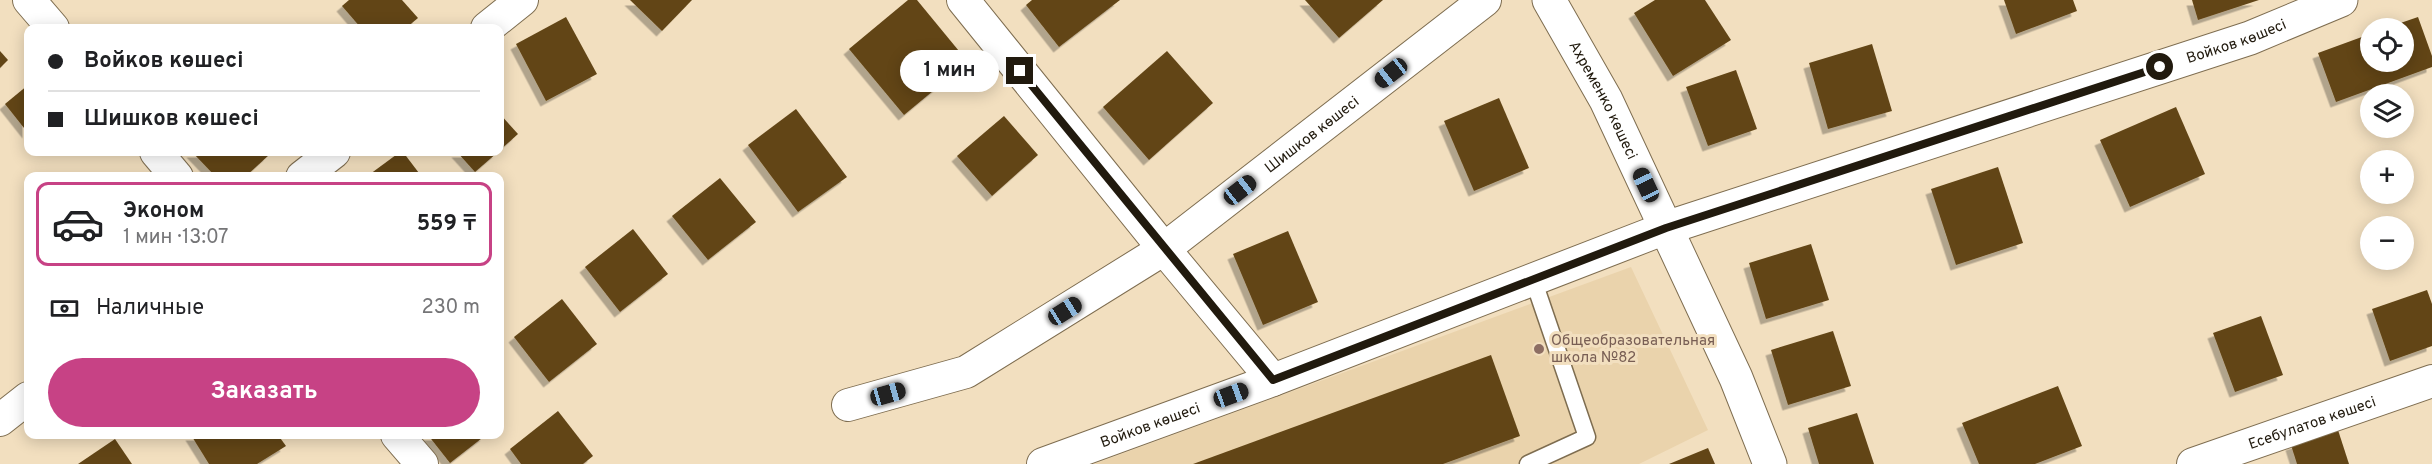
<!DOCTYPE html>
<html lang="ru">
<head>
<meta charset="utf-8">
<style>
	body { margin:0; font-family:Overpass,sans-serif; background:#f6f6f6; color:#202124; height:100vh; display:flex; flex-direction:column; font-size:22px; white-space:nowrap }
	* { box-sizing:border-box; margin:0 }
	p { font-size:20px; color:#757577 }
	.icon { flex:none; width:33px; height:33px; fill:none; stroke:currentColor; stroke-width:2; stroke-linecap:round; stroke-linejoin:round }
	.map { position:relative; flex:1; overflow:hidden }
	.drawer { position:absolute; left:24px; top:172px; width:480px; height:267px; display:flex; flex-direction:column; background:#fff; border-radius:12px; box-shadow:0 3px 15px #0003 }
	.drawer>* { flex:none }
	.hud { position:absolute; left:24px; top:24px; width:480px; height:132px; border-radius:12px; box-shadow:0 3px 15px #0003; display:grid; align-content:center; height:132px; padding:0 24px; background:#fff }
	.fabs { position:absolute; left:2360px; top:18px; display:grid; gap:12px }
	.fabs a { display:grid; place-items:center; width:54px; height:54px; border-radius:50%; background:#fff; box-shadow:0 3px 15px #0003; font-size:30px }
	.end { position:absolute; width:27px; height:27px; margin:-14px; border:8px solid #211a0e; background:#fff; box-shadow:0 0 0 3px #fff }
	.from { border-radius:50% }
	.bubble { position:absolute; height:42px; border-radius:21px; background:#fff; box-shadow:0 3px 15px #0003; font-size:20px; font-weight:700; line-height:42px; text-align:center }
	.car { position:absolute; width:18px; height:36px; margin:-18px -9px; border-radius:8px; box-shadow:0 0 4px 2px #0007; background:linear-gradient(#222 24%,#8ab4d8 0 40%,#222 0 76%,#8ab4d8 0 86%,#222 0) }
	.hud b { display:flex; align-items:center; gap:21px; height:57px; font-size:22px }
	.hud b+b { border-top:2px solid #e0e0e0 }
	.hud i { width:15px; height:15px; background:#202124 }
	ul { padding:10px 0 0; list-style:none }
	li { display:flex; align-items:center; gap:18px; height:84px; margin:0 12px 9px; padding:0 12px; border:3px solid transparent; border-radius:12px }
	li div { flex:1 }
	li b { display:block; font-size:22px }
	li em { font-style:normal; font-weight:700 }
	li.selected { border-color:#c74285 }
	li>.icon { width:54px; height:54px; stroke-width:1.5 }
	.pay { display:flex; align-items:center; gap:15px; height:66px; padding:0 24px; font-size:22px }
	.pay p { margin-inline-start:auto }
	.button { display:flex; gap:12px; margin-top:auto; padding:12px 24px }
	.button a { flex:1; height:69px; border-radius:36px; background:#c74285; color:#fff; font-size:24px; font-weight:700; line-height:69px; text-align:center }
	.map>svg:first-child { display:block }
	.built { fill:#ead3ac }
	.building { fill:#624516; filter:url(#shadow) }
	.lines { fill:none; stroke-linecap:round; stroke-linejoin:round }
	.service-casing { stroke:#7e6d50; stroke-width:19 }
	.minor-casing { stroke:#7e6d50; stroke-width:34 }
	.tertiary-casing { stroke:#7e6d50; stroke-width:35 }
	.service { stroke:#fff; stroke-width:16 }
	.minor { stroke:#fff; stroke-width:32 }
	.tertiary { stroke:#fff; stroke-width:33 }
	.route { stroke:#211a0e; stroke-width:8 }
	.education-dot { fill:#8d6e63; stroke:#f2dfbf; stroke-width:2 }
	.labels { text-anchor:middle; stroke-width:6; stroke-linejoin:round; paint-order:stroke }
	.street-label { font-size:15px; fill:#211a0e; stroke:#f2dfbf }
	.education-label { font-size:15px; fill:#785e54; stroke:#f2dfbf; text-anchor:start }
</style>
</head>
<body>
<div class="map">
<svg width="2432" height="464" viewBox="0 0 2432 464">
	<defs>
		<filter id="shadow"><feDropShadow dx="-5.5" dy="5.5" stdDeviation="0" flood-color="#0004"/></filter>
	</defs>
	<rect width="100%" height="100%" fill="#f2dfbf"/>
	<!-- built -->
	<polygon class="built" points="1631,267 1708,430 1639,464 1094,464"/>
	<!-- building -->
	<g class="building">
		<polygon points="349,0 402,0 418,18 406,28 361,28 342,6"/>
		<polygon points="630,0 692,0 662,31"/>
		<polygon points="908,0 917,0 968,62 904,115 849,49"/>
		<polygon points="1032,0 1120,0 1059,47 1026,5"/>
		<polygon points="1305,0 1383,0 1339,38"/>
		<polygon points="1655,0 1705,0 1731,40 1673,76 1634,13"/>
		<polygon points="2004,0 2073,0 2077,11 2016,34"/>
		<polygon points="2192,0 2259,0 2198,20"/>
		<polygon points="566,17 597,74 546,101 516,44"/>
		<polygon points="2418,17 2432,56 2432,67 2336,102 2318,53 2370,34 2370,62 2403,62 2403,28 2386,28"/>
		<polygon points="1872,44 1892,111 1828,129 1809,63"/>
		<polygon points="0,51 8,60 0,68"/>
		<polygon points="1167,51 1213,103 1149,160 1103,107"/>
		<polygon points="1736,70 1757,129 1708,146 1686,87"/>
		<polygon points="28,85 28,133 5,104"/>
		<polygon points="1499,98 1529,168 1474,191 1444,121"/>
		<polygon points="2176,107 2205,174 2130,207 2100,140"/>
		<polygon points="796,109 847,177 798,212 748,145"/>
		<polygon points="500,114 518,134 500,150"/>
		<polygon points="1004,116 1038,155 992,196 957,156"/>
		<polygon points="192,152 265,152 269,155 245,177 216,177"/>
		<polygon points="400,152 403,152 422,177 366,177"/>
		<polygon points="457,152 498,152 475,172"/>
		<polygon points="1998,167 2023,243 1956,265 1931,189"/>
		<polygon points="720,178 756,222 708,260 672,216"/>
		<polygon points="633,229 668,274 620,312 585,267"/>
		<polygon points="1288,231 1318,302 1263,325 1233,254"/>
		<polygon points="1811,244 1829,300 1766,319 1749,263"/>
		<polygon points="2427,290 2432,304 2432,346 2390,361 2372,309"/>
		<polygon points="562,299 597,344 549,382 514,337"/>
		<polygon points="2261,316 2283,375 2235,392 2213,333"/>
		<polygon points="1833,331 1851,386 1788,405 1771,350"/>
		<polygon points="1491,355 1520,436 1443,464 1193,464"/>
		<polygon points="2058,386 2082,446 2035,464 1979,464 1962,423"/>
		<polygon points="558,411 593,456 583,464 521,464 510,449"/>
		<polygon points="1857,413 1874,464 1819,464 1808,428"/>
		<polygon points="2338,430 2349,464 2297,464 2291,445"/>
		<polygon points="191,435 278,435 286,446 257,464 209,464"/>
		<polygon points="428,435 486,435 450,463"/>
		<polygon points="115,439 132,464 78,464"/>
		<polygon points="1708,448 1715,464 1669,464"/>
	</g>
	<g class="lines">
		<defs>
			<polyline id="service" points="1528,464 1587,437 1533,279"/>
			<g id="minor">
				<polyline points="29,0 53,28"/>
				<path id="s1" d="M963 0 1164 249 1485 0"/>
				<polyline points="487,28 522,0"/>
				<polyline points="156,152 177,177"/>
				<polyline points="302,177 334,152"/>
				<polyline points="848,405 966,372 1164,249 1273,380"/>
				<polyline points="0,420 28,398"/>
				<polyline points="397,435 422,464"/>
				<path id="s2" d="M1043 464 1273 380 1666 228"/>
				<path id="s3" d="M2193 464 2432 381"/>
			</g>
			<g id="tertiary">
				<path id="s4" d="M1549 0 1606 100 1736 378 1770 464"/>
				<path id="s5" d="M1666 228 2250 38 2341 0"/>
			</g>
		</defs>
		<!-- service casing -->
		<use href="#service" class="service-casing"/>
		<!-- minor casing -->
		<use href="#minor" class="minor-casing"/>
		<!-- tertiary casing -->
		<use href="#tertiary" class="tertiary-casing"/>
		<!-- service -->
		<use href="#service" class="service"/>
		<!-- minor -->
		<use href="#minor" class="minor"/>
		<!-- tertiary -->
		<use href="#tertiary" class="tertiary"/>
	</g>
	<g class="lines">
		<!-- route -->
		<polyline class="route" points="1020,71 1273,380 1666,228 2160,67"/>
	</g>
	<!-- markers -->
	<circle class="education-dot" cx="1539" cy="349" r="6"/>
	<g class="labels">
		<!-- street labels -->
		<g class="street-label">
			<text dy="5" stroke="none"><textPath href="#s5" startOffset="600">Войков көшесі</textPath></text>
			<text dy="5" stroke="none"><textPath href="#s4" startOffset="114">Ахременко көшесі</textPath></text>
			<text dy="5" stroke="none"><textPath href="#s1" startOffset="507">Шишков көшесі</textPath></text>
			<text dy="5" stroke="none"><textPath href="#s3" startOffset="126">Есебулатов көшесі</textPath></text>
			<text dy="5" stroke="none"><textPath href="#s2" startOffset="114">Войков көшесі</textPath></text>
		</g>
		<!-- education labels -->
		<g class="education-label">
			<text x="1551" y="345">Общеобразовательная<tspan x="1551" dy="17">школа №82</tspan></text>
		</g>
	</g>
</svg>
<div class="fabs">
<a><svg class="icon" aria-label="locate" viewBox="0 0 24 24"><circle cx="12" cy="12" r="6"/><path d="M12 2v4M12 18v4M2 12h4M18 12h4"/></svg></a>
<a><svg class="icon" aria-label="layers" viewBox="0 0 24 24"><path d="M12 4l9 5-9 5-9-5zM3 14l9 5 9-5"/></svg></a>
<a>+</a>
<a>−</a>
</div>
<i class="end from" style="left:2160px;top:67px"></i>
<i class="end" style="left:1020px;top:71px"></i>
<div class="bubble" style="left:900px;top:50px;width:99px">1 мин</div>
<i class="car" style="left:1391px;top:73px;rotate:232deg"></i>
<i class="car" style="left:1646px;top:185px;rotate:335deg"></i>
<i class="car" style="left:1240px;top:190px;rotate:52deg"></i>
<i class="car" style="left:1065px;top:311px;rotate:58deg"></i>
<i class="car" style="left:888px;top:394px;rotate:74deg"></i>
<i class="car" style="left:1231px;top:395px;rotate:70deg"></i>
<div class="hud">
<b><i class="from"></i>Войков көшесі</b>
<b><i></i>Шишков көшесі</b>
</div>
<section class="drawer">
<ul>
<li class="selected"><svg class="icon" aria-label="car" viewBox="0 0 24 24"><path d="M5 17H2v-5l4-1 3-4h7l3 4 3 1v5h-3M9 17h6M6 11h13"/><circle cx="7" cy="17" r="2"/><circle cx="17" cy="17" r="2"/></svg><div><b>Эконом</b><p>1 мин · 13:07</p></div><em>559 ₸</em></li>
</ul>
<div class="pay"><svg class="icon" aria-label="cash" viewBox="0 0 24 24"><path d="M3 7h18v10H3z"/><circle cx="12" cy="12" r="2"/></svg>Наличные<p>230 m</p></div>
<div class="button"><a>Заказать</a></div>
</section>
</div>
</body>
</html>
